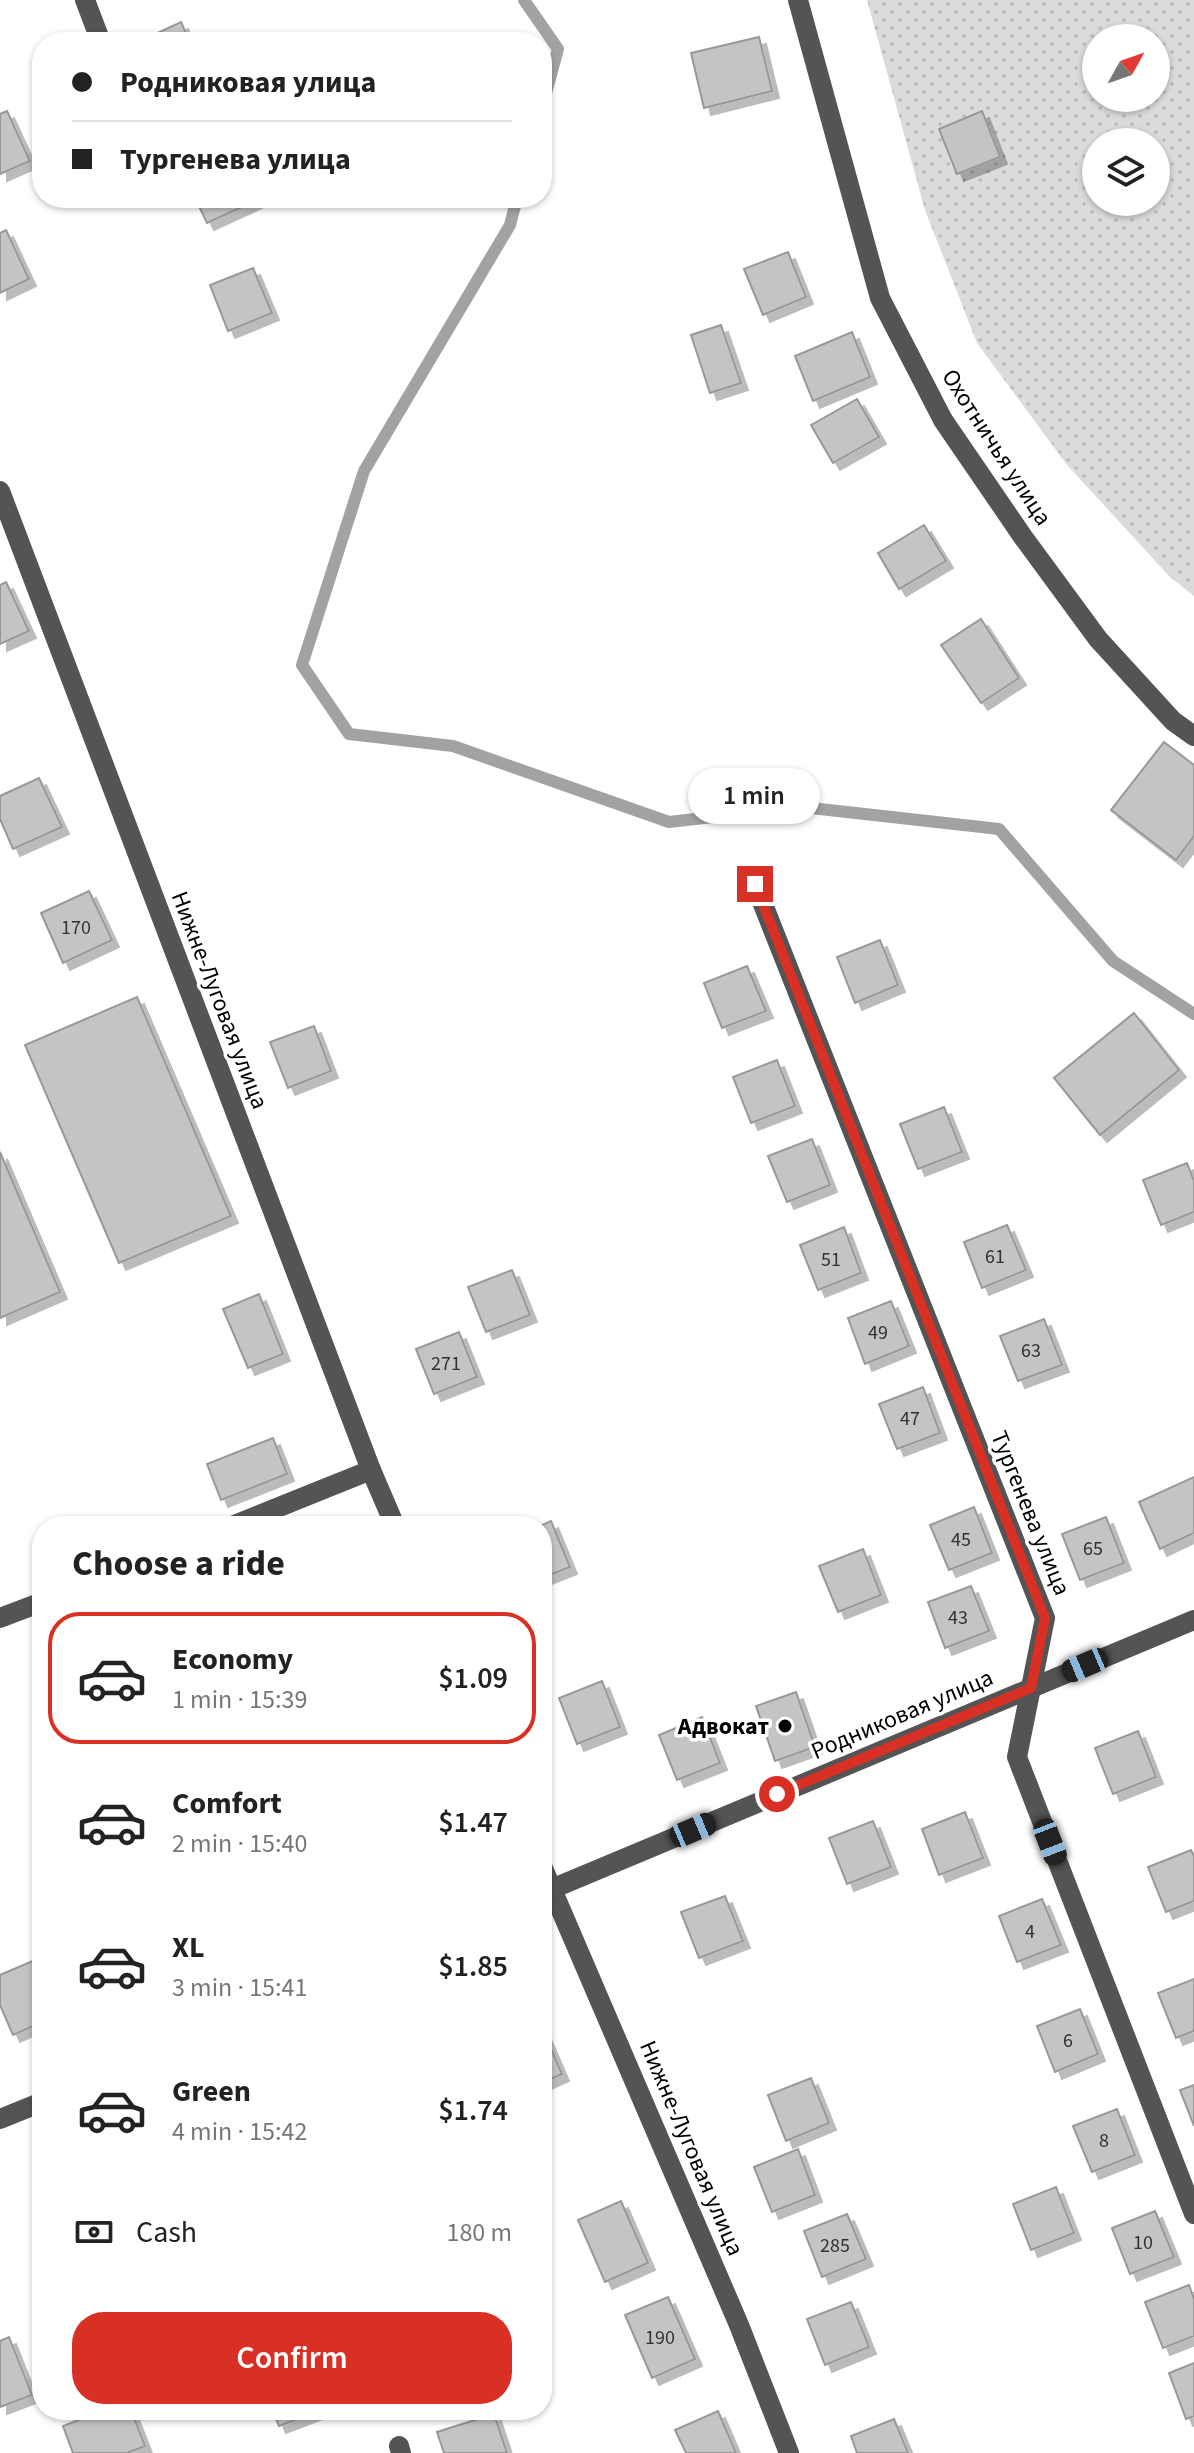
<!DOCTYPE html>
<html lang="en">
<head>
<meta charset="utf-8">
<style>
	body { margin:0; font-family:"Source Sans 3",sans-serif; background:#f6f6f6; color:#222; height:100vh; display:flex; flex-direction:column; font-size:30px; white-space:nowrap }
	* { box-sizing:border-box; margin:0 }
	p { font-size:26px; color:#767676 }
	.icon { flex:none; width:44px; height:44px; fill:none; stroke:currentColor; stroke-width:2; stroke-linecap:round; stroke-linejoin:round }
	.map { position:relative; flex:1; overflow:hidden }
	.side { position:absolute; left:32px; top:1516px; width:520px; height:904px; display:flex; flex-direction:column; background:#fff; border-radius:32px; box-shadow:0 2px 6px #0004 }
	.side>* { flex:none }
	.top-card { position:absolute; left:32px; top:32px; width:520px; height:176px; border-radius:32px; box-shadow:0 2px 6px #0004; display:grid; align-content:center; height:176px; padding:0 40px; background:#fff }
	.needle { width:52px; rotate:50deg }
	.tools { position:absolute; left:1082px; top:24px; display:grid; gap:16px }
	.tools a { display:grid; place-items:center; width:88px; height:88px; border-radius:50%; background:#fff; box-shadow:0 2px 6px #0004; font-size:40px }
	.end { position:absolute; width:36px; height:36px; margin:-18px; border:10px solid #d93025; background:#fff; box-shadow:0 0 0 4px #fff }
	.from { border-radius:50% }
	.bubble { position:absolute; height:56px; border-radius:28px; background:#fff; box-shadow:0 2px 6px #0004; font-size:26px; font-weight:600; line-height:56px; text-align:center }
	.car { position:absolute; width:24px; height:48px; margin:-24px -12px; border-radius:10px; box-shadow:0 0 6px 2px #0007; background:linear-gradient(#222 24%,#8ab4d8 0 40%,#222 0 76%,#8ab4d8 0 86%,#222 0) }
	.top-card b { display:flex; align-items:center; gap:28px; height:76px; font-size:30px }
	.top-card b+b { border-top:2px solid #e0e0e0 }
	.top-card i { width:20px; height:20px; background:#222 }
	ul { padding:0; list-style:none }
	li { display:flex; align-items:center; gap:24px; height:132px; margin:0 16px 12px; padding:0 24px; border:4px solid transparent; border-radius:32px }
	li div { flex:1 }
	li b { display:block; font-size:30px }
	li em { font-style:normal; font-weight:600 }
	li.active { border-color:#d93025 }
	li>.icon { width:72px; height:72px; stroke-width:1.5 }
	h2 { padding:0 40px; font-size:36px; line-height:96px }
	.pay { display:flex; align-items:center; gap:20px; height:88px; padding:0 40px; font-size:30px }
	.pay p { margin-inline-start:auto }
	.button { display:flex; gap:16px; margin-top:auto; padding:16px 40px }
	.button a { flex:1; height:92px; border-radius:32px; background:#d93025; color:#fff; font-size:32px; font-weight:600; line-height:92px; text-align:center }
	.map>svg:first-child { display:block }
	.grass { fill:url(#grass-dots); fill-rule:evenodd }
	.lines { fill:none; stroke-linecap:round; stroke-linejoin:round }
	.stream { stroke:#a2a2a2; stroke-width:12 }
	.building { fill:#c4c4c4; stroke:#989898; stroke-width:2; filter:url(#shadow) }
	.minor { stroke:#545454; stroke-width:20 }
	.route { stroke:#d93025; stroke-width:10 }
	.poi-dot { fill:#000; stroke:#fff; stroke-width:3 }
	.labels { text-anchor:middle; stroke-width:7; stroke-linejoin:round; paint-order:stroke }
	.number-label { font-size:20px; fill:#313131 }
	.street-label { font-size:24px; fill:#000; stroke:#fff }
	.poi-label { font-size:24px; font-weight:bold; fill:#000; stroke:#fff; text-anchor:end }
</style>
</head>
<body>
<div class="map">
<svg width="1194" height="2453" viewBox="0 0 1194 2453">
	<defs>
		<pattern id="grass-dots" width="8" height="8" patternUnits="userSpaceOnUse" patternTransform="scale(2)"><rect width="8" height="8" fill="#dbdbdb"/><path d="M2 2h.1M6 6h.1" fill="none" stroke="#bababa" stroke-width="1.8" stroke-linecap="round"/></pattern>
		<filter id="shadow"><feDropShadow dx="7" dy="7" stdDeviation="0" flood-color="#0004"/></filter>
	</defs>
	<rect width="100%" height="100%" fill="#fff"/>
	<!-- grass -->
	<path class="grass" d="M867 0H1194V596L1170 577 1067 465 977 343 925 210ZM1096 38H1156V98H1096ZM1096 142H1156V202H1096Z"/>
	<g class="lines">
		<!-- stream -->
		<g class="stream">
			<polyline points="524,0 558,49 542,108"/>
			<polyline points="517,198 510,225 364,471 302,665 349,734 453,746 669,822 802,807 999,829 1113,961 1194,1014"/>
		</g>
	</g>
	<!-- building -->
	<g class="building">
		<polygon points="181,22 190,42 138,42"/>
		<polygon points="759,37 772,91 704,108 691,53"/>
		<polygon points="7,111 30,161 0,174 0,114"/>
		<polygon points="982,111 1000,157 957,174 939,129"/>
		<polygon points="195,198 253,198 255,201 207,223"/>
		<polygon points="6,230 29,279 0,293 0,233"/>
		<polygon points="788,252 806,297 763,315 744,269"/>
		<polygon points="253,268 272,313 228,331 210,285"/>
		<polygon points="721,325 741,383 710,393 691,335"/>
		<polygon points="852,332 870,377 813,401 795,356"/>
		<polygon points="857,399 879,437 833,463 811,425"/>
		<polygon points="924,525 946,561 899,589 878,553"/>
		<polygon points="6,582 29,631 0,644 0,585"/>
		<polygon points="981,619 1019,678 981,703 941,645"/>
		<polygon points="1164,742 1194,765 1194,836 1176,860 1111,810"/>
		<polygon points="39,778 62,827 13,849 0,819 0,796"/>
		<polygon points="89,891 112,940 63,963 41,913"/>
		<polygon points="880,940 898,985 855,1003 837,957"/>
		<polygon points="747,966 766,1011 722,1028 704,983"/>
		<polygon points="137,997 231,1216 119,1263 25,1045"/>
		<polygon points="1134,1013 1179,1070 1100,1135 1054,1078"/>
		<polygon points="314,1026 331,1071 288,1088 270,1042"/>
		<polygon points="777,1060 795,1106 751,1123 733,1077"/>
		<polygon points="944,1107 962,1152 918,1169 900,1124"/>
		<polygon points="812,1139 830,1185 787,1202 768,1156"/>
		<polygon points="0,1152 60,1292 0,1318"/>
		<polygon points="1187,1163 1194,1181 1194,1212 1161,1225 1143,1180"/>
		<polygon points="1007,1225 1026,1270 982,1288 964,1242"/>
		<polygon points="844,1227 861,1273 818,1290 800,1245"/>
		<polygon points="512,1270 530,1315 486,1332 468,1287"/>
		<polygon points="259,1294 283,1354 248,1368 223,1309"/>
		<polygon points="891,1301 909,1346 865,1364 848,1318"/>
		<polygon points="1044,1319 1062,1365 1018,1381 1000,1336"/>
		<polygon points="459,1332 477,1377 434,1394 416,1349"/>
		<polygon points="923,1387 940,1433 897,1449 879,1404"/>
		<polygon points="273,1438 287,1474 221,1500 207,1464"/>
		<polygon points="1194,1477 1194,1533 1160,1549 1139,1502"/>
		<polygon points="974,1507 992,1553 949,1570 930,1525"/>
		<polygon points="1106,1517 1124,1563 1080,1580 1062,1534"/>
		<polygon points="551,1521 570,1567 542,1578 542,1526 540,1526"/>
		<polygon points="863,1549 881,1595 838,1612 819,1566"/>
		<polygon points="971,1586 989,1631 945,1648 928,1602"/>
		<polygon points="602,1681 620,1727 577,1744 559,1698"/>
		<polygon points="796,1692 815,1747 775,1761 756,1706"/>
		<polygon points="702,1717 720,1763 677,1780 659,1735"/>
		<polygon points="1138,1731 1156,1777 1113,1794 1095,1748"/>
		<polygon points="965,1812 983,1858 939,1875 922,1829"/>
		<polygon points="873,1821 891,1867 847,1884 829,1838"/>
		<polygon points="1191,1850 1194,1856 1194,1901 1166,1912 1148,1867"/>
		<polygon points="725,1896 743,1941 699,1958 681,1912"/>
		<polygon points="1042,1899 1061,1945 1017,1962 999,1916"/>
		<polygon points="42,1957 42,2022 13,2035 0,2005 0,1975"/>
		<polygon points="1194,1979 1194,2031 1176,2038 1158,1993"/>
		<polygon points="1080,2009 1098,2054 1055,2072 1037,2026"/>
		<polygon points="542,2028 562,2074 542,2083"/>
		<polygon points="811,2078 829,2123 786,2141 768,2095"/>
		<polygon points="1194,2085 1194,2126 1180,2090"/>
		<polygon points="1117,2109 1135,2155 1092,2172 1073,2126"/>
		<polygon points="798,2149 815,2195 772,2212 754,2167"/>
		<polygon points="1056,2187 1074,2233 1031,2250 1013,2204"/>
		<polygon points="621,2201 648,2263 605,2282 578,2220"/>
		<polygon points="1155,2211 1174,2257 1130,2274 1112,2228"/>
		<polygon points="847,2214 866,2259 822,2277 804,2231"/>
		<polygon points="1189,2285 1194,2299 1194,2336 1163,2348 1145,2302"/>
		<polygon points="668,2297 695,2359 652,2378 625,2315"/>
		<polygon points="851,2302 869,2347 825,2365 807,2319"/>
		<polygon points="9,2337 32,2395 0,2407 0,2341"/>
		<polygon points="1194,2363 1194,2416 1186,2419 1169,2373"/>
		<polygon points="104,2410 131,2410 145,2446 127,2453 73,2453 63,2426"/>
		<polygon points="272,2410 321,2410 279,2426"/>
		<polygon points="718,2411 736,2453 686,2453 675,2430"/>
		<polygon points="494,2414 507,2453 444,2453 437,2432"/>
		<polygon points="894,2419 908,2453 857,2453 851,2436"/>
	</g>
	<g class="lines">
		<!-- minor -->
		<g class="minor">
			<polyline points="85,0 101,42"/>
			<polyline points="798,0 880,298 943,420 1023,537 1098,639 1173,721 1194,736"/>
			<polyline points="0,491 371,1470 395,1526"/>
			<polyline points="755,884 1045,1618 1017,1757 1194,2214"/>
			<polyline points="232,1526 371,1470"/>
			<polyline points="0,1618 42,1602"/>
			<polyline points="542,1866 739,2325 789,2453"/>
			<polyline points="542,1893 1194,1620"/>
			<polyline points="0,2119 42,2102"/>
			<polyline points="399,2446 401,2453"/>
		</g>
	</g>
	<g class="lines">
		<!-- route -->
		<polyline class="route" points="755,884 1045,1618 1031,1688 777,1794"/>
	</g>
	<!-- markers -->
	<circle class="poi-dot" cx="785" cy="1726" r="8"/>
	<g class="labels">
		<!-- number labels -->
		<g class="number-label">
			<text x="76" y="934">170</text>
			<text x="995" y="1263">61</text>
			<text x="831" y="1266">51</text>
			<text x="878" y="1339">49</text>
			<text x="1031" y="1357">63</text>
			<text x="446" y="1370">271</text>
			<text x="910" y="1425">47</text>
			<text x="961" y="1546">45</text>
			<text x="1093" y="1555">65</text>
			<text x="958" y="1624">43</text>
			<text x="1030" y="1938">4</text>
			<text x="1068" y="2047">6</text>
			<text x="1104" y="2147">8</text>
			<text x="1143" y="2249">10</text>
			<text x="835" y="2252">285</text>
			<text x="660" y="2344">190</text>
		</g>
		<!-- street labels -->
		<g class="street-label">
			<text transform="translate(997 447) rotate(57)" y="8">Охотничья улица</text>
			<text transform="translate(220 1000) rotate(69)" y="8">Нижне-Луговая улица</text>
			<text transform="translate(1031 1513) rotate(68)" y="8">Тургенева улица</text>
			<text transform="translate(902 1714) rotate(-23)" y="8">Родниковая улица</text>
			<text transform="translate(692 2148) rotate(67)" y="8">Нижне-Луговая улица</text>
		</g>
		<!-- poi labels -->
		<g class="poi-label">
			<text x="769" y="1734">Адвокат</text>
		</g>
	</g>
</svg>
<div class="tools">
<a><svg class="needle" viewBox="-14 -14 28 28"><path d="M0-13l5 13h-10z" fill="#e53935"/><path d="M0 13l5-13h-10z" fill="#767676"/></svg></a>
<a><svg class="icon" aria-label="layers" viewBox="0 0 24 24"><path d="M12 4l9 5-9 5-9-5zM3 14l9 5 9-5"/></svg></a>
</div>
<i class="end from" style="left:777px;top:1794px"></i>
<i class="end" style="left:755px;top:884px"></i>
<div class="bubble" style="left:688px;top:768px;width:132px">1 min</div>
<i class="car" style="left:1085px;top:1665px;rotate:247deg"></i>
<i class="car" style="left:693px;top:1830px;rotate:67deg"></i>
<i class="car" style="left:1050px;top:1842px;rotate:159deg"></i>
<div class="top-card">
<b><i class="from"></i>Родниковая улица</b>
<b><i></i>Тургенева улица</b>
</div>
<section class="side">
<h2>Choose a ride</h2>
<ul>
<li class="active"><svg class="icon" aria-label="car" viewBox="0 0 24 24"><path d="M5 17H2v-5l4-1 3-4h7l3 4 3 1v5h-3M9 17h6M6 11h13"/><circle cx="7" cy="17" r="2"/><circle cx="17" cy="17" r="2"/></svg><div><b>Economy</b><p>1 min · 15:39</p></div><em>$1.09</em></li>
<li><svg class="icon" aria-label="car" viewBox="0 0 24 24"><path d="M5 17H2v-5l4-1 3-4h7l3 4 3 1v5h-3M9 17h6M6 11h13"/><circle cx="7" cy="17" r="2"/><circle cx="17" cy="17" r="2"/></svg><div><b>Comfort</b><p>2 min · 15:40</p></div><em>$1.47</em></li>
<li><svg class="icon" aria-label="car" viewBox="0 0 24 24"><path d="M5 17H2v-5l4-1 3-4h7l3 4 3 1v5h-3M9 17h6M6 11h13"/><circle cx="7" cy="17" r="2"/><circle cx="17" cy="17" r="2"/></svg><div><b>XL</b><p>3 min · 15:41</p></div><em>$1.85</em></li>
<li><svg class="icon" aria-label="car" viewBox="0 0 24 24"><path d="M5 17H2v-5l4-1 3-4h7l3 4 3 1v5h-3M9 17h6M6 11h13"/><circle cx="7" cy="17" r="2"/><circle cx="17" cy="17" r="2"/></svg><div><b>Green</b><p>4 min · 15:42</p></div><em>$1.74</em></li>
</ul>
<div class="pay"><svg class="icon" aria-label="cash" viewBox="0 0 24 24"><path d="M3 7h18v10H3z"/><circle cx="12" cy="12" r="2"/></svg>Cash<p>180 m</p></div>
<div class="button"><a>Confirm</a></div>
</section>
</div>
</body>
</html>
